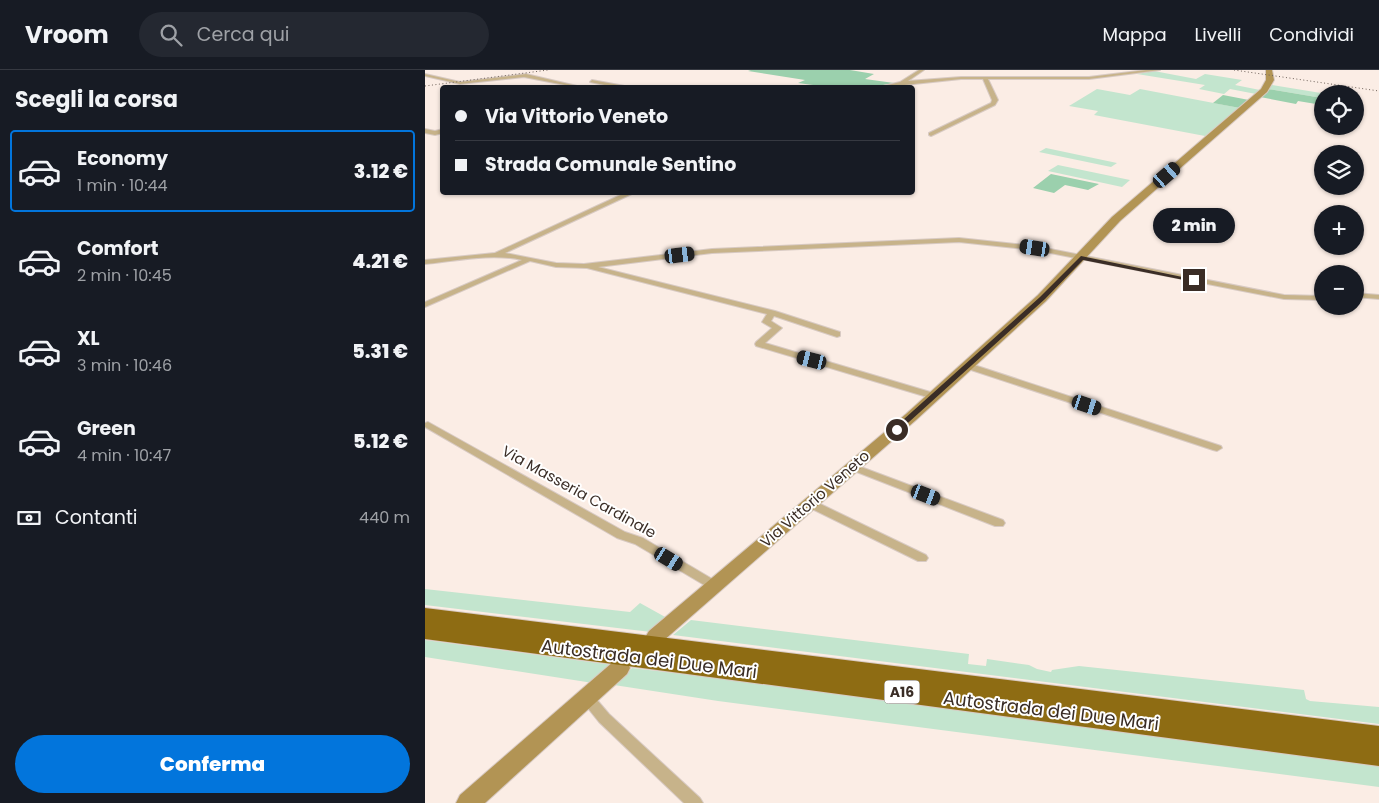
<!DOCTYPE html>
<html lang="it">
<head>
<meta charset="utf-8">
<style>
	body { margin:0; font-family:Poppins,sans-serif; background:#242831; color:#f1f3f6; height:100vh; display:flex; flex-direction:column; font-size:19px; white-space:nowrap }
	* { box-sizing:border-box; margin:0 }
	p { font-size:16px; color:#9ea1a6 }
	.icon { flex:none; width:28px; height:28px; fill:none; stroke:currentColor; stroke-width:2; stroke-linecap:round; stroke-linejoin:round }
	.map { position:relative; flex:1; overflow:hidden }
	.side { display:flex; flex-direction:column; background:#171b24; width:425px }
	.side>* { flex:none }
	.top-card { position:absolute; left:15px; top:15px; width:475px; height:110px; border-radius:5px; box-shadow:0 1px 4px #0004; display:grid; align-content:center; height:110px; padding:0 15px; background:#171b24 }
	.tools { position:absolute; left:889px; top:15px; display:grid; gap:10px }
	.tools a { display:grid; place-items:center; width:50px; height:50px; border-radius:50%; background:#171b24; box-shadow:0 1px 4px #0004; font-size:25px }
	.end { position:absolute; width:22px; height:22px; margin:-11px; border:6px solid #3a2d26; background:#fff; box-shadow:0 0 0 2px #fff }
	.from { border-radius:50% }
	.bubble { position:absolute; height:35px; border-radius:18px; background:#171b24; box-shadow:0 1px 4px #0004; font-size:16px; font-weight:800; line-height:35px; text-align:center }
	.car { position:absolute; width:15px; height:30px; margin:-15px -8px; border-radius:6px; box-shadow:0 0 4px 1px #0007; background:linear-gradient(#222 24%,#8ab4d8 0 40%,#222 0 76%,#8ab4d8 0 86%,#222 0) }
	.top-card b { display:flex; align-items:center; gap:18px; height:48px; font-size:19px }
	.top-card b+b { border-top:1px solid #363941 }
	.top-card i { width:12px; height:12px; background:#f1f3f6 }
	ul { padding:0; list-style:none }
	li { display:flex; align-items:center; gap:15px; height:82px; margin:0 10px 8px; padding:0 5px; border:2px solid transparent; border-radius:5px }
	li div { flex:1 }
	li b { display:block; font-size:19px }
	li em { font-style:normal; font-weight:800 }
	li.current { border-color:#0275dc }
	li>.icon { width:45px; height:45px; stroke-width:1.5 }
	h2 { padding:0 15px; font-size:22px; line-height:60px }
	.pay { display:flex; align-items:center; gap:12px; height:55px; padding:0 15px; font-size:19px }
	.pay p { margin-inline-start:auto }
	.action { display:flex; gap:10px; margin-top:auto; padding:10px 15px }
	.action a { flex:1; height:58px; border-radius:30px; background:#0275dc; color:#fff; font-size:20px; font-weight:800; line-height:58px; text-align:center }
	header { display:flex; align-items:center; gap:30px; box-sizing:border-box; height:70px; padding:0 25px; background:#171b24; border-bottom:1px solid #363941 }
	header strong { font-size:24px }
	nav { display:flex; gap:28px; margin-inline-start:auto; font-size:18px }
	.search { width:350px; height:45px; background:#242831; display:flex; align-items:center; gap:12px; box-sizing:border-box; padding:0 18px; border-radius:28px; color:#9ea1a6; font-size:19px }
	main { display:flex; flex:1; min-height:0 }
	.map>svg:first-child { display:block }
	.green { fill:#c3e5ce }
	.forest { fill:#9bd0ad }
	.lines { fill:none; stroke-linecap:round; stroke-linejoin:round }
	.street-casing { stroke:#d8cac3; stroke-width:2 }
	.secondary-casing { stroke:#d8cac3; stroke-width:2 }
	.highway-casing { stroke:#d8cac3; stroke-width:2 }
	.street { fill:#c7b38a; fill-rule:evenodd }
	.secondary { fill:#b29454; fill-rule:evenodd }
	.highway { fill:#8e6c13; fill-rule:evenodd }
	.rail { stroke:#6f625a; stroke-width:1; stroke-dasharray:1 2.5; stroke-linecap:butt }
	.route { fill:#3a2d26 }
	.labels { text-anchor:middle; stroke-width:4; stroke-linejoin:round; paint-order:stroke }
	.shield { fill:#fff; stroke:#756c67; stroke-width:1 }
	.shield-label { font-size:14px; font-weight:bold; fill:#3a2d26 }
	.street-label { font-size:15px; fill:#3a2d26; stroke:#fff }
	.near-street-label { font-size:18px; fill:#3a2d26; stroke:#fff }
</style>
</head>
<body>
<header>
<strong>Vroom</strong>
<div class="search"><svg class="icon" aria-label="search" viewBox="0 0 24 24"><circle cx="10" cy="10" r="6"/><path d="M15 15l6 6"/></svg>Cerca qui</div>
<nav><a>Mappa</a><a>Livelli</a><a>Condividi</a></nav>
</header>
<main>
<section class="side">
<h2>Scegli la corsa</h2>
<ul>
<li class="current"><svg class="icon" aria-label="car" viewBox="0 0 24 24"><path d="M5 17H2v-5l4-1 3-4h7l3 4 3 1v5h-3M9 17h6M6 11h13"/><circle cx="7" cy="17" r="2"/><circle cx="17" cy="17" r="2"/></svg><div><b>Economy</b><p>1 min · 10:44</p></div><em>3.12 €</em></li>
<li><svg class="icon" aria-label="car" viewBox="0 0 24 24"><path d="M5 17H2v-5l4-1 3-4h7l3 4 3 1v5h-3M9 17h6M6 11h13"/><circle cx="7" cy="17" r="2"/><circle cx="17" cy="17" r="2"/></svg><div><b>Comfort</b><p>2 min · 10:45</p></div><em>4.21 €</em></li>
<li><svg class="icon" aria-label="car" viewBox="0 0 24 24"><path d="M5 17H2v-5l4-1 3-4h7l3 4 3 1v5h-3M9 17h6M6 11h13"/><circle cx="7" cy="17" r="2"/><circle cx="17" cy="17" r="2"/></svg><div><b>XL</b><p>3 min · 10:46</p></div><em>5.31 €</em></li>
<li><svg class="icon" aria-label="car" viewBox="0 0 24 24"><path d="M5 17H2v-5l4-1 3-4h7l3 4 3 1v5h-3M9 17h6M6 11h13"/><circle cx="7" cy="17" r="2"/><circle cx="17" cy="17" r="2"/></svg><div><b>Green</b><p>4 min · 10:47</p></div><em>5.12 €</em></li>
</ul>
<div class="pay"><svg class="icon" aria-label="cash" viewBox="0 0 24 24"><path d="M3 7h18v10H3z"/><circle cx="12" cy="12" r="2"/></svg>Contanti<p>440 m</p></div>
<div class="action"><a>Conferma</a></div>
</section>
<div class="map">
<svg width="954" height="733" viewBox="0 0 954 733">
	<rect width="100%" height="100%" fill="#fbede5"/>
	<!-- green -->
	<g class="green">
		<polygon points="729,1 771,9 780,4 817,10 810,15 835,20 831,24 805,19 799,24 774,19 780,15 712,4"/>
		<polygon points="847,15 902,24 898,24 897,28 843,19"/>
		<polygon points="672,19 705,25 715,19 815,38 780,66 669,45 673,41 644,36"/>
		<polygon points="621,78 692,93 686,97 614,82"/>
		<polygon points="633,95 705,110 697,117 623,101"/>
		<polygon points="0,519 205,542 215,533 242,548 226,562 0,535"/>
		<polygon points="266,550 544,584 543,594 561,596 562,589 604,595 612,599 626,602 627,600 654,596 879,620 881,629 885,631 954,637 954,654 248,565"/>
		<polygon points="0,570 188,595 168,613 0,587"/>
		<polygon points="207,598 435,625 954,694 954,717 293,631 189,615"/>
	</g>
	<!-- forest -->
	<g class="forest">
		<path d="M326 0H425L449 4 440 9 469 13C437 20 405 18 373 13L380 10 323 1Z"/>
		<polygon points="843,19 897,28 897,35 873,31 871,34 835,27"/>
		<polygon points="798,25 824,30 815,38 788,33"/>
		<polygon points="626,104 674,114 663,120 640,115 629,123 608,118"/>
	</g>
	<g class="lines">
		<defs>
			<g id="street">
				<polygon points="494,0 499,0 483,11 536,7 664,7 721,0 735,0 664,9 563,9 573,30 570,35 506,66 504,65 504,63 566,33 567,30 558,9 536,9 451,18 475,12"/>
				<polygon points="0,4 35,12 101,4 152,16 144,18 145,16 99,7 35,14 0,6"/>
				<polygon points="167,10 205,17 207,18 194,18 165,12"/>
				<polygon points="0,59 10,61 18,59 18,63 10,65 0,63"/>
				<path d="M202 122H211L80 183 131 193 159 194 287 179 534 168 610 176 859 225 898 226V230L859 229 610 180 534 172 287 183 173 197 350 241 415 262V266L412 267 349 246 346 251 357 258 340 273 512 324 514 326 509 329 331 276 330 274 331 272 347 258 337 252 342 244 162 198 131 197 105 191 0 237V232L97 190C66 183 31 191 0 194V190L70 183Z"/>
				<polygon points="930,223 954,225 954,229 930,227"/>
				<polygon points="543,293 796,376 797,378 792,381 788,380 540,298 539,296 540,294"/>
				<polygon points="3,352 200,462 218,468 294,513 296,516 294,519 290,520 286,519 210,474 192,468 0,357 0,353"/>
				<polygon points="428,394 578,450 580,453 578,456 570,456 424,399 423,397 424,395"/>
				<polygon points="385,429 501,485 503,488 501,491 493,491 381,436 380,433 381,430"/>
				<polygon points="161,621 166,623 184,644 275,728 278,733 259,733 174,652 154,627 156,623"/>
			</g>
			<g id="secondary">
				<polygon points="841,0 847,0 849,10 842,22 695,151 621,231 491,350 238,571 231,574 224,571 221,566 224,561 481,344 613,225 687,147 836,19 841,10"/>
				<polygon points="195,590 202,592 205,598 202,604 60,733 31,733 35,725 188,592"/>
			</g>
			<polygon id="highway" points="0,538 954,656 954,696 0,569"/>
		</defs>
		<!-- street casing -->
		<use href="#street" class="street-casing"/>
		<!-- secondary casing -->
		<use href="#secondary" class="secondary-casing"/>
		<!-- highway casing -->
		<use href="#highway" class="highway-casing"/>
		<!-- street -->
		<use href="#street" class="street"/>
		<!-- secondary -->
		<use href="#secondary" class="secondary"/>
		<!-- highway -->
		<use href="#highway" class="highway"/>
		<!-- rail -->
		<g class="rail">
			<polyline points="809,0 954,21"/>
			<polyline points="0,16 123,0"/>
		</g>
	</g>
	<!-- route -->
	<polygon class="route" points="656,186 772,210 769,212 658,190 620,229 474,361 469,361 469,358 615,227"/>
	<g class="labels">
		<!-- shield labels -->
		<rect class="shield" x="459.5" y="610.5" width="35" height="23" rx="4"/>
		<g class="shield-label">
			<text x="477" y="627">A16</text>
		</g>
		<!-- street labels -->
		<g class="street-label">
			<text transform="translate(154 422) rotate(29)" y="5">Via Masseria Cardinale</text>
			<text transform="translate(390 429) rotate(-41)" y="5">Via Vittorio Veneto</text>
		</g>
		<!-- near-street labels -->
		<g class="near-street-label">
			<text transform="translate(224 589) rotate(7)" y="6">Autostrada dei Due Mari</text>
			<text transform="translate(626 641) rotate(7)" y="6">Autostrada dei Due Mari</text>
		</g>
	</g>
</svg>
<div class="tools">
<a><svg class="icon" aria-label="locate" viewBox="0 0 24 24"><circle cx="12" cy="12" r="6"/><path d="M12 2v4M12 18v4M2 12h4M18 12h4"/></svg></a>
<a><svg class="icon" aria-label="layers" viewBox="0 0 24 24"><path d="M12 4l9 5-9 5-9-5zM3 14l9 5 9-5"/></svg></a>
<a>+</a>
<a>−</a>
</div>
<i class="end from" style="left:472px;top:360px"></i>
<i class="end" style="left:769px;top:210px"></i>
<div class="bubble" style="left:728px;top:138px;width:82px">2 min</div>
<i class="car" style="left:742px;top:105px;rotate:49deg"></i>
<i class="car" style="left:610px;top:178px;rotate:279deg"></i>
<i class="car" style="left:255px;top:185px;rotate:83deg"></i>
<i class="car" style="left:387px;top:290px;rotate:284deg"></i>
<i class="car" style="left:662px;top:335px;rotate:108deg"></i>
<i class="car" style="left:501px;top:425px;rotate:111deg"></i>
<i class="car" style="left:244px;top:489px;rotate:121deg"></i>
<div class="top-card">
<b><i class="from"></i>Via Vittorio Veneto</b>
<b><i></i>Strada Comunale Sentino</b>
</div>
</div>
</main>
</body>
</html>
